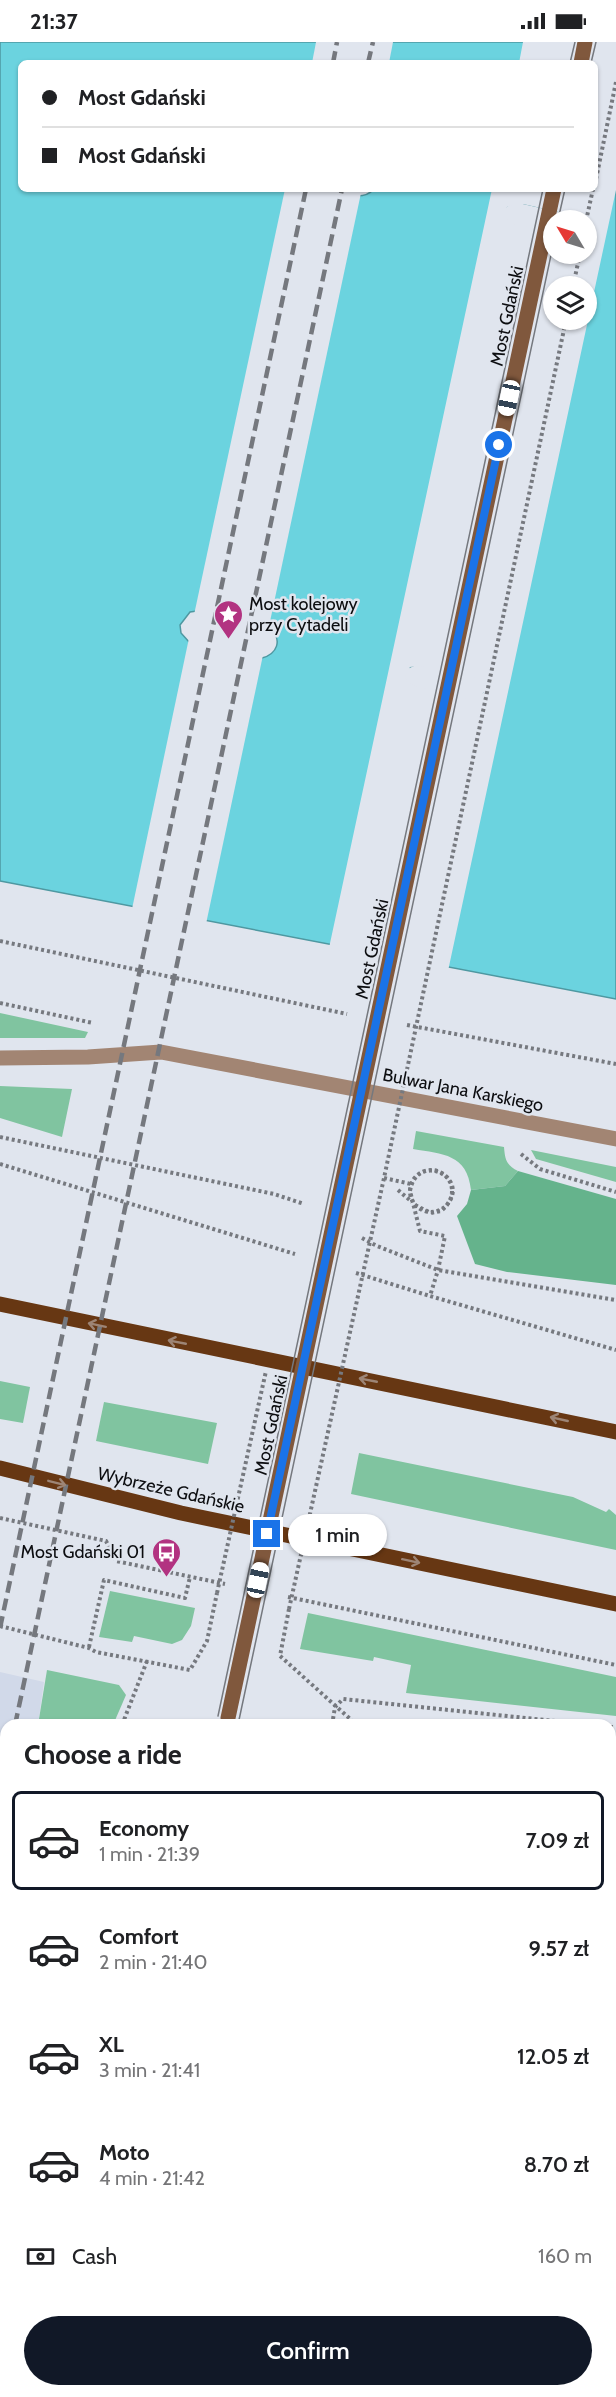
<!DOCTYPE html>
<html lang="en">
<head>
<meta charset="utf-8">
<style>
	body { margin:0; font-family:Cabin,sans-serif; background:#f2f2f2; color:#202124; height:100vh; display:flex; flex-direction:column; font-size:22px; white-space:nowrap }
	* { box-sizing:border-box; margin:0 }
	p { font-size:20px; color:#757577 }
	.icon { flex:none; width:33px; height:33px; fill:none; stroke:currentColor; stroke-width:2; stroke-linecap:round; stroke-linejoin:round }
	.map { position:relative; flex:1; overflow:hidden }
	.panel { position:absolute; left:0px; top:1677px; width:616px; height:678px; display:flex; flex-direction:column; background:#fff; border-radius:18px 18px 0 0; box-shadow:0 2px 4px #0004 }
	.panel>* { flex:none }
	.guide { position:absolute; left:18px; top:18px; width:580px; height:132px; border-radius:9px; box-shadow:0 2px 4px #0004; display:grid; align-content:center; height:132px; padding:0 24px; background:#fff }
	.needle { width:39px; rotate:308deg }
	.controls { position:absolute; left:543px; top:168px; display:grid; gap:12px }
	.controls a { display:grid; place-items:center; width:54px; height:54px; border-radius:50%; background:#fff; box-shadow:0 2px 4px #0004; font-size:30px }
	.end { position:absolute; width:27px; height:27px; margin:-14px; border:8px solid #1a73e8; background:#fff; box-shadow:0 0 0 3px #fff }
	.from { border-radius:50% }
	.bubble { position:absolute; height:42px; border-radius:21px; background:#fff; box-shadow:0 2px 4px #0004; font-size:20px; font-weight:600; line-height:42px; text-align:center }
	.car { position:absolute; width:18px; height:36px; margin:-18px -9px; border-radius:8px; box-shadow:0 0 4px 2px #0007; background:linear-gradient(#fff 24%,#345 0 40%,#fff 0 76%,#345 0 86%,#fff 0) }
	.guide b { display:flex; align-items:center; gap:21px; height:57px; font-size:22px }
	.guide b+b { border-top:2px solid #e0e0e0 }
	.guide i { width:15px; height:15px; background:#202124 }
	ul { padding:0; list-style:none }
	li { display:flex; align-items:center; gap:18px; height:99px; margin:0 12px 9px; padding:0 12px; border:3px solid transparent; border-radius:9px }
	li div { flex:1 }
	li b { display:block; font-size:22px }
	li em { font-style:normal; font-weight:600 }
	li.on { border-color:#111827 }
	li>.icon { width:54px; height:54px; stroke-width:1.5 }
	h2 { padding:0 24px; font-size:27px; line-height:72px }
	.pay { display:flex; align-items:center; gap:15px; height:66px; padding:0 24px; font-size:22px }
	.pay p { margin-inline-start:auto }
	.cta { display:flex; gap:12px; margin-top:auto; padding:12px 24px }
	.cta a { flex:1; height:69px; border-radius:36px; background:#111827; color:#fff; font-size:24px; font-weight:600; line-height:69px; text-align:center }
	.status { display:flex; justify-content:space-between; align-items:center; height:42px; padding:0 30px; background:#fff; direction:ltr }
	.status svg { height:16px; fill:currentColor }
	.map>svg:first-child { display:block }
	.built { fill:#d1d9e9 }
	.green { fill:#80c4a0 }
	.forest { fill:#65b38c }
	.water { fill:#6bd3df; stroke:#4e98a1; stroke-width:1.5; fill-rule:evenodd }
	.pier { fill:#e0e5ee; fill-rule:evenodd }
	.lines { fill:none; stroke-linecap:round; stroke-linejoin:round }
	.path { stroke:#76797f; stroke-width:4; stroke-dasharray:3 3; stroke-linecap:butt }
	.street { stroke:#a28573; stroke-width:15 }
	.secondary { stroke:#80583d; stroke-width:15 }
	.primary { stroke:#673713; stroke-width:15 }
	.tram { stroke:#75787e; stroke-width:1.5 }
	.rail { stroke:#75787e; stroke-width:4.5; stroke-dasharray:12 6; stroke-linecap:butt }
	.path-bridge { stroke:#76797f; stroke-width:4; stroke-dasharray:3 3; stroke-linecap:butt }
	.secondary-bridge { stroke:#80583d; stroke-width:15 }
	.oneway { stroke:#9d8576 }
	.route { stroke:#1a73e8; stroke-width:8 }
	.labels { text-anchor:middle; stroke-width:5; stroke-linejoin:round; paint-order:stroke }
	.street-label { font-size:18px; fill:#0c0d10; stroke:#e0e5ee }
	.poi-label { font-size:18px; fill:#0c0d10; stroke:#e0e5ee; text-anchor:start }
</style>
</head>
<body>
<div class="status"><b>21:37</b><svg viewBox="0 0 49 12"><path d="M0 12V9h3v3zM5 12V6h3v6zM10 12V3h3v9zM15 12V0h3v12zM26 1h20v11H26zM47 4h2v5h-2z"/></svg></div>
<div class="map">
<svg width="616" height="2355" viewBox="0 0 616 2355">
	<rect width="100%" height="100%" fill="#e0e5ee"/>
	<!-- built -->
	<g class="built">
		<polygon points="0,1630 44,1640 38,1683 6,1683 6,1887 0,1915"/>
		<polygon points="53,2349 115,2349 114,2355 52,2355"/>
	</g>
	<!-- green -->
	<g class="green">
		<polygon points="0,971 88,990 85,996 0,996"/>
		<polygon points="0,1044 72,1047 62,1095 0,1076"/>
		<path d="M416 1089 504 1105C505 1117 506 1123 518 1129L505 1144 471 1148C467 1112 443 1112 413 1107Z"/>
		<polygon points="531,1108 616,1125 616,1140 536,1117"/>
		<polygon points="0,1339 30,1345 23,1381 0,1377"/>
		<polygon points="104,1360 217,1381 208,1422 96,1399"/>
		<polygon points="359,1411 573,1455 606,1470 609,1467 616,1473 616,1508 351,1452"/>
		<polygon points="110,1549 195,1566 191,1584 182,1598 172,1602 134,1594 132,1600 99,1595"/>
		<polygon points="308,1571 616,1635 616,1674 406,1651 411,1623 374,1615 373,1619 300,1607"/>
		<polygon points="47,1628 119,1643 126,1653 113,1683 38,1683"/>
		<polygon points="610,1697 616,1697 616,2289 611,2319"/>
		<polygon points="6,1887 6,2025 0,2053 0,1915"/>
		<polygon points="244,2349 605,2349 604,2355 243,2355"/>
	</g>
	<!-- forest -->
	<polygon class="forest" points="518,1129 616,1157 616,1243 507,1230 475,1222 457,1174 467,1162 471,1148 505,1144"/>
	<!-- water -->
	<path class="water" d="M0 0H616V957L0 839ZM21 21H596V147H374C362 161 340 150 324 147H21ZM513 159 579 174 586 178V212H554L504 179 501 169ZM554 244H586V278H554ZM197 569 270 587C283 598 277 612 262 616L190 601 181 591 180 583 190 570ZM419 621 478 634 488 647 474 661 416 648 403 639V628Z"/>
	<!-- pier -->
	<g class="pier">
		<polygon points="316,0 393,0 389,21 312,21"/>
		<path d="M523 0H616V148L448 929 329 906 492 147H596V21H519ZM514 162H523L572 173 579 178H586V212H554V191L514 182 506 177 504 172 507 165ZM554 244H586V278H554ZM419 624 477 636 483 643 484 650 473 658 417 645 407 640 405 634 410 625Z"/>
		<polygon points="285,147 338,147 361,151 268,589 194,573"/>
		<polygon points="189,596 263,613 206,882 132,867"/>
	</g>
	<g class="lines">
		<!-- path -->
		<g class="path">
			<polyline points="596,137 616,40"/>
			<polyline points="586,179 593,147"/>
			<polyline points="573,244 580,212"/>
			<polyline points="0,899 347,972"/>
			<polyline points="0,961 93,981"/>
			<polyline points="407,983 616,1022"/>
			<polyline points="0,1095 274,1152 304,1162"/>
			<polyline points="521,1112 540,1127 616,1150"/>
			<polyline points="0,1122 295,1212"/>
			<polyline points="384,1136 411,1142"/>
			<path d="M415 1163 431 1171 441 1169C478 1138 417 1107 410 1149L420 1189 445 1194 438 1228 430 1254 616 1308"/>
			<polyline points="362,1196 377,1204 438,1228 616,1258"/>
			<polyline points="356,1231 430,1254"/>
			<polyline points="0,1476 106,1499 116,1519 225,1542"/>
			<polyline points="288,1555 616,1623"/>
			<polyline points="289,1567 280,1614 357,1683"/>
			<polyline points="0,1584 89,1606 96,1610 190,1628 207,1599 217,1551"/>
			<polyline points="89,1605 104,1538 185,1556 190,1535"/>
			<polyline points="122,1683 147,1619"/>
			<polyline points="332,1683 335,1665 343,1657 593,1683"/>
			<polyline points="610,1685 616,1685"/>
			<polyline points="610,1977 616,1968"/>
			<polyline points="610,2174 616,2154"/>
			<polyline points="345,2355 346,2349"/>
			<polyline points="374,2355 377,2349"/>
			<polyline points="450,2355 451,2349"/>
			<polyline points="561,2355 562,2349"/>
		</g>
		<!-- street -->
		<polyline class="street" points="0,1016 88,1015 161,1010 616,1097"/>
		<!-- secondary -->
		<g class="secondary">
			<polyline points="581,21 585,0"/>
			<polyline points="0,2225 6,2198"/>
			<polyline points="195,2355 196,2349"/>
		</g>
		<!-- primary -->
		<g class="primary">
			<polyline points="0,1262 616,1390"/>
			<polyline points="0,1426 181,1471 616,1562"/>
		</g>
		<!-- tram -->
		<g class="tram">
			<polyline points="570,21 575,0"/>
			<polyline points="591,21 596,0"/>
			<polyline points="558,178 565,147"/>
			<polyline points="218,1674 543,147"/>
			<polyline points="239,1678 554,199"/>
			<polyline points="70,2355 71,2349"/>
			<polyline points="99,2355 100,2349"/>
		</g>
		<!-- rail -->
		<g class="rail">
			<polyline points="333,21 337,0"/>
			<polyline points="368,21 373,0"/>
			<polyline points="0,1586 306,147"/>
			<polyline points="15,1683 342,147"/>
			<polyline points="0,1752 6,1724"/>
		</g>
		<!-- path-bridge -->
		<g class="path-bridge">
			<circle cx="431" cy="1149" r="21"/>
			<polyline points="398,1148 412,1160"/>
			<polyline points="217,1551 266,1329"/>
			<polyline points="289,1567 384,1136 566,278"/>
		</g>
		<!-- secondary-bridge -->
		<polyline class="secondary-bridge" points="228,1676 554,147"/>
	</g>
	<!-- one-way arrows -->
	<defs><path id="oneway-shaft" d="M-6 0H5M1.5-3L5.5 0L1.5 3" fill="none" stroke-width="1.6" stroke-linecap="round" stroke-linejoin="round" transform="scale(1.5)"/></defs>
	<g class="oneway">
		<use href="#oneway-shaft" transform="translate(97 1283) rotate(-168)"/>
		<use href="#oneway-shaft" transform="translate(177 1300) rotate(-169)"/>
		<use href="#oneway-shaft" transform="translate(368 1338) rotate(-169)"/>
		<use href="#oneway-shaft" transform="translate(559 1377) rotate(-167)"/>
		<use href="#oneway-shaft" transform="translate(57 1441) rotate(14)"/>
		<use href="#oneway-shaft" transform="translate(411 1519) rotate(12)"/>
	</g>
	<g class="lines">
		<!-- route -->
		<polyline class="route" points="267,1492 499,403"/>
	</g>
	<!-- icons -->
	<defs>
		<symbol id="sight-pin" viewBox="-11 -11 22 30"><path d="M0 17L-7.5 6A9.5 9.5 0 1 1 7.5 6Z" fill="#b23381" stroke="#e0e5ee"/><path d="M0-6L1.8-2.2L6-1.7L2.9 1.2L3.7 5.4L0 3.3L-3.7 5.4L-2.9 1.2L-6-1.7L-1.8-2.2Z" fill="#fff"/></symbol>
		<symbol id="bus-pin" viewBox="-11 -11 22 30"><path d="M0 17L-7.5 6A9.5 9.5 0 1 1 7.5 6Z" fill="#b23381" stroke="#e0e5ee"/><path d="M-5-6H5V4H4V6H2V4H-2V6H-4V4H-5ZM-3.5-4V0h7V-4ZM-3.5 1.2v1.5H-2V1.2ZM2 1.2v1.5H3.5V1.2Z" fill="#fff"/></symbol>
	</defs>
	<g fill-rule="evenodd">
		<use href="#sight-pin" x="212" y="556" width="33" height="45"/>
		<use href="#bus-pin" x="150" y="1494" width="33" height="45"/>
	</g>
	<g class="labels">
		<!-- street labels -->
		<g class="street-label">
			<text transform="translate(507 274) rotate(-78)" y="6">Most Gdański</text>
			<text transform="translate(372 907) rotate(-78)" y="6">Most Gdański</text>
			<text transform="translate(463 1048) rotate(11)" y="6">Bulwar Jana Karskiego</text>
			<text transform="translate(271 1383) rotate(-78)" y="6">Most Gdański</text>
			<text transform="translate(171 1448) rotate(13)" y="6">Wybrzeże Gdańskie</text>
		</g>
		<!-- poi labels -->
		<g class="poi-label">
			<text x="249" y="568">Most kolejowy<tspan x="249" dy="21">przy Cytadeli</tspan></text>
			<text x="145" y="1516" text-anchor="end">Most Gdański 01</text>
		</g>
	</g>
</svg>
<div class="controls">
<a><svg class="needle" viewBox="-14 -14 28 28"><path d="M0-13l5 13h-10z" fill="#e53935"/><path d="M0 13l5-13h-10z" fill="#757577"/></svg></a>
<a><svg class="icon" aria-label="layers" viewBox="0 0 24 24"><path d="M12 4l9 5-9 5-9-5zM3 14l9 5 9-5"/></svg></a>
</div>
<i class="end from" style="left:499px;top:403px"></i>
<i class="end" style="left:267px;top:1492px"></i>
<div class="bubble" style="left:288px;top:1472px;width:99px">1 min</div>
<i class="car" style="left:509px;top:356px;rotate:192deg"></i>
<i class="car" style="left:258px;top:1538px;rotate:12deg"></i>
<div class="guide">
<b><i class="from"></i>Most Gdański</b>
<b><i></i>Most Gdański</b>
</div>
<section class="panel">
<h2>Choose a ride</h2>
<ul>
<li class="on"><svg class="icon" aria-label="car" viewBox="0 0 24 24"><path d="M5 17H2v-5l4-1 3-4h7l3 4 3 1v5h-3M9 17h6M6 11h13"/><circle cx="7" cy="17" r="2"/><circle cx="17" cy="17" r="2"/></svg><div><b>Economy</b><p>1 min · 21:39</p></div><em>7.09 zł</em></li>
<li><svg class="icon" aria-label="car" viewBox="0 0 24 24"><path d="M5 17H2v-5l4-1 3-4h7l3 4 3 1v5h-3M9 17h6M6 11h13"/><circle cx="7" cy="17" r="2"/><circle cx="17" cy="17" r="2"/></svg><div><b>Comfort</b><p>2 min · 21:40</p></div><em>9.57 zł</em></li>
<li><svg class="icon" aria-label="car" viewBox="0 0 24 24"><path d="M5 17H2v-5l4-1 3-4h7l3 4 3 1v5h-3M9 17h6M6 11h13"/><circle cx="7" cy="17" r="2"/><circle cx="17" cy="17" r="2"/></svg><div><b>XL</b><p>3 min · 21:41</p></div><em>12.05 zł</em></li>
<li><svg class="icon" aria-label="car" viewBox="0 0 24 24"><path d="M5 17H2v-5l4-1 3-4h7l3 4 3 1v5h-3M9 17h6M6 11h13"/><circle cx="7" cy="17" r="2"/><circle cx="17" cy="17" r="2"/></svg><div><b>Moto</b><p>4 min · 21:42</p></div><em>8.70 zł</em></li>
</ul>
<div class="pay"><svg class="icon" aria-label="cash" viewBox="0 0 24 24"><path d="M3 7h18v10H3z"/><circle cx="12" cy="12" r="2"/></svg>Cash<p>160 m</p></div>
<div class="cta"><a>Confirm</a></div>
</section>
</div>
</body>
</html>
